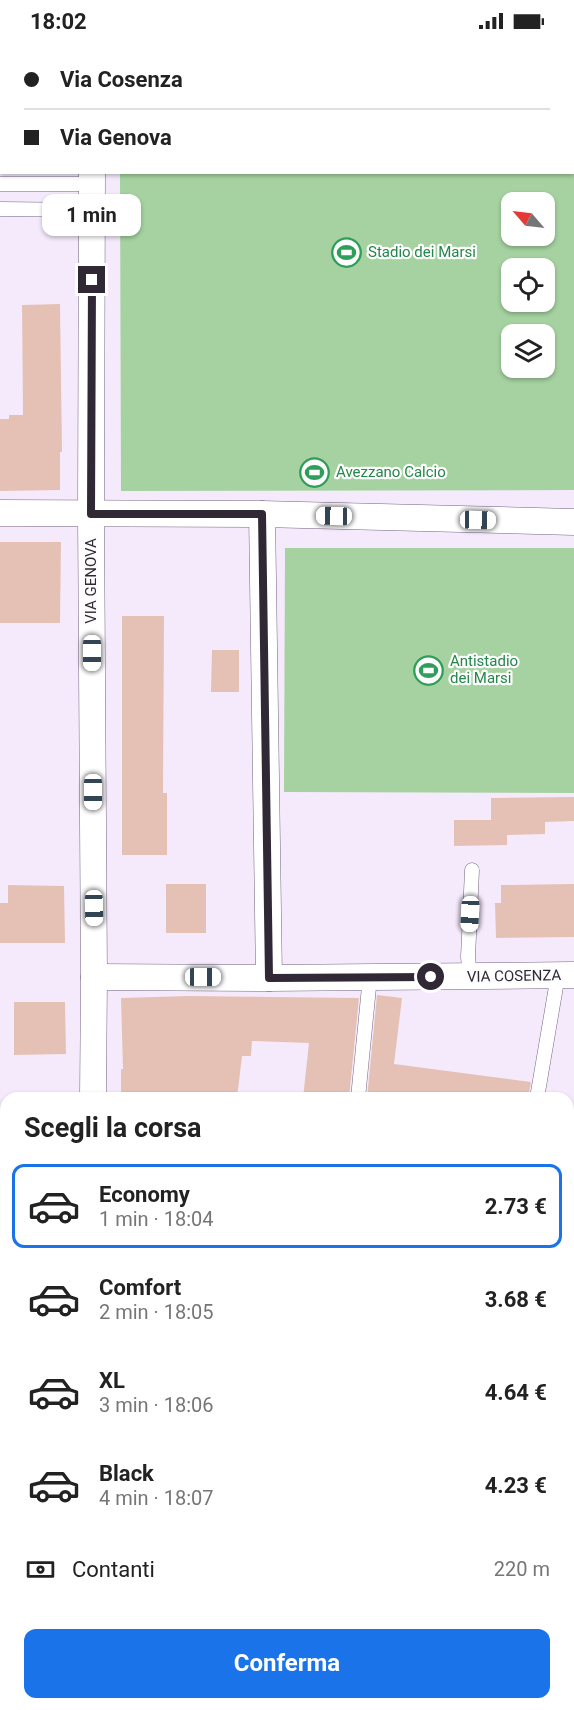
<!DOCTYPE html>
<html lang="it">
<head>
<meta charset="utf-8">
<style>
	body { margin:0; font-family:Roboto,sans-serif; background:#f2f2f2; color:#222; height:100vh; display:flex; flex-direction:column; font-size:22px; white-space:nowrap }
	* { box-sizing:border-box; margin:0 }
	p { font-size:20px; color:#767676 }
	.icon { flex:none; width:33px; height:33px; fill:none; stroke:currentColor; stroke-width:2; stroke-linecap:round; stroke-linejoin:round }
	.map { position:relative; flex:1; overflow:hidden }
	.details { position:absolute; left:0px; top:1050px; width:574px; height:618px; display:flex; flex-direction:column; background:#fff; border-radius:18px 18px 0 0; box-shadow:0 2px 4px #0004 }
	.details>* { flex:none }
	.banner { position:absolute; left:0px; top:0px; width:574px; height:132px; box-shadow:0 2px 4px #0004; display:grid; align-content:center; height:132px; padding:0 24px; background:#fff }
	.needle { width:39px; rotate:298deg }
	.buttons { position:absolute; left:501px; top:150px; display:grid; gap:12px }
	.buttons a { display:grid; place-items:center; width:54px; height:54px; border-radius:12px; background:#fff; box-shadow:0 2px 4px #0004; font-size:30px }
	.end { position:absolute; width:27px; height:27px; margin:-14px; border:8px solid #302935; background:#fff; box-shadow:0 0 0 3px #fff }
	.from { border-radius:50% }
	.bubble { position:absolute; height:42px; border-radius:12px; background:#fff; box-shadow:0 2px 4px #0004; font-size:20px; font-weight:700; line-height:42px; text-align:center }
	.car { position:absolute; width:18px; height:36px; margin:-18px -9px; border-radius:8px; box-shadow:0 0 4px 2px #0007; background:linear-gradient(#fff 24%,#345 0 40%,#fff 0 76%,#345 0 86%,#fff 0) }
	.banner b { display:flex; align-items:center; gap:21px; height:57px; font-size:22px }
	.banner b+b { border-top:2px solid #e0e0e0 }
	.banner i { width:15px; height:15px; background:#222 }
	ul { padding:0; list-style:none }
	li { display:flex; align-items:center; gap:18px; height:84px; margin:0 12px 9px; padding:0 12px; border:3px solid transparent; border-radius:12px }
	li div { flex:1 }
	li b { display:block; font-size:22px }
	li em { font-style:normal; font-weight:700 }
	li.selected { border-color:#1a73e8 }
	li>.icon { width:54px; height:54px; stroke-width:1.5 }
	h2 { padding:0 24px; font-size:27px; line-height:72px }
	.pay { display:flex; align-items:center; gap:15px; height:66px; padding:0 24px; font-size:22px }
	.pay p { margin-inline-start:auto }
	.button { display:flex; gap:12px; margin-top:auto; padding:12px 24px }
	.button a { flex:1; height:69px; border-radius:12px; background:#1a73e8; color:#fff; font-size:24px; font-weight:700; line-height:69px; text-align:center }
	.status { display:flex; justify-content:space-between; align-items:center; height:42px; padding:0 30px; background:#fff; direction:ltr }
	.status svg { height:16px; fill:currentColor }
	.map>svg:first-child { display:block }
	.green { fill:#a5d2a0; fill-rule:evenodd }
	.building { fill:#e5c1b5 }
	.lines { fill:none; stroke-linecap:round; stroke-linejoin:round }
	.lane-casing { stroke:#756580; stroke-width:15 }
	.street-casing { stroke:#756580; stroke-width:27 }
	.lane { stroke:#fff; stroke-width:14 }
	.street { stroke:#fff; stroke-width:26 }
	.route { stroke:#302935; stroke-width:8 }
	.labels { text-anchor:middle; stroke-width:4.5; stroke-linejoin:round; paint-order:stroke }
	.leisure-label { font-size:15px; fill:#27864d; stroke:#fcfcfc; text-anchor:start }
	.street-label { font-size:15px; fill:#302935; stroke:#fcfcfc }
</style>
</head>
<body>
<div class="status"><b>18:02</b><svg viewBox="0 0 49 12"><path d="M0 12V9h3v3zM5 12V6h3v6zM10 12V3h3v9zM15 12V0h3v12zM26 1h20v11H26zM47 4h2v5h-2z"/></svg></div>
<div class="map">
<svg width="574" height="1668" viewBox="0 0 574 1668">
	<rect width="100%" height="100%" fill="#f5eafc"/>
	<!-- green -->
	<g class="green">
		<path d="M122 0H574V448L121 449 120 131 573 130V2L121 1ZM512 160H544V194H512ZM512 226H544V260H512ZM512 292H544V326H512Z"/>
		<polygon points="285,506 574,506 574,751 284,750"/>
		<polygon points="569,1411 574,1412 574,1550 568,1550"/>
	</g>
	<!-- building -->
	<g class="building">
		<polygon points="60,262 62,410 60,410 60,448 0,449 0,377 9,377 9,373 23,373 22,263"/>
		<polygon points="0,500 61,500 60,581 0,581"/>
		<polygon points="122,574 164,574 163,751 167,751 167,813 122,813"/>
		<polygon points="212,608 239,608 239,650 211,650"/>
		<polygon points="574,755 574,779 545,780 545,792 507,793 507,803 454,804 454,778 491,778 491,756"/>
		<rect x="166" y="842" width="40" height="49"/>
		<polygon points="574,842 574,895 496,896 495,861 501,861 501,843"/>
		<polygon points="8,843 64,844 65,901 0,901 0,861 8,861"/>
		<polygon points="377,953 402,956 394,1022 531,1040 528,1056 367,1056"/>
		<polygon points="188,954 359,956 349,1056 303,1056 309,1001 252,999 251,1014 242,1014 237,1056 121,1056 121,1027 123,1027 121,956"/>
		<polygon points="14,960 65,960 66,1012 14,1013"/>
	</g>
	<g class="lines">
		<defs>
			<g id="lane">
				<polyline points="0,142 92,142"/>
				<polyline points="0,167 92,168"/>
				<polyline points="470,934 468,915 472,828"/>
				<polyline points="358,1056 370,935"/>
				<polyline points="537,1056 558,933"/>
			</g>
			<g id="street">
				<polyline points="93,2 93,0"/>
				<polyline points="92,130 91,472 94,935 93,1056"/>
				<polyline points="0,471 262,472 574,480"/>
				<polyline points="262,472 269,936"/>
				<polyline points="94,935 269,936 574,933"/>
				<polyline points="0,1184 6,1184"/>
				<polyline points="568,1254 574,1255"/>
				<polyline points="0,1360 6,1361"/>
				<polyline points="0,1579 6,1579"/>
				<polyline points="568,1634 574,1634"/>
			</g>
		</defs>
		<!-- lane casing -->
		<use href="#lane" class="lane-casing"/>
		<!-- street casing -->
		<use href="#street" class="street-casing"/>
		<!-- lane -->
		<use href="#lane" class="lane"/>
		<!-- street -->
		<use href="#street" class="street"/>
	</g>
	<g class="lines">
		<!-- route -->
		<polyline class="route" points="92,238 91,472 262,472 269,936 431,935"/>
	</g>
	<!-- icons -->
	<defs>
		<symbol id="stadium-ring" viewBox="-11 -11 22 22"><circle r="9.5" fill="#fcfcfc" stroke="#2e9e5b" stroke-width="1.5"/><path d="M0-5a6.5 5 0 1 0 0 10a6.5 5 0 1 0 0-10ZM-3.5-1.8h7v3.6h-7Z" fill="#2e9e5b"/></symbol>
	</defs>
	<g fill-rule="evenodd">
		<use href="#stadium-ring" x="330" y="194" width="33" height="33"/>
		<use href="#stadium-ring" x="298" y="414" width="33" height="33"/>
		<use href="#stadium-ring" x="412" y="612" width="33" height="33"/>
	</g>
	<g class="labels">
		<!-- leisure labels -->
		<g class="leisure-label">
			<text x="368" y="215">Stadio dei Marsi</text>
			<text x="336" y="435">Avezzano Calcio</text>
			<text x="450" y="624">Antistadio<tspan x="450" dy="17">dei Marsi</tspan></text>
		</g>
		<!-- street labels -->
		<g class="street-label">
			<text transform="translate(91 539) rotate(-90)" y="5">VIA GENOVA</text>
			<text transform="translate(514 934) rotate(-1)" y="5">VIA COSENZA</text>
		</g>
	</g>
</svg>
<div class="buttons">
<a><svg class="needle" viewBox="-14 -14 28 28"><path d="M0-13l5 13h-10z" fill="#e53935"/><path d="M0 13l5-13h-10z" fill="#767676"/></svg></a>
<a><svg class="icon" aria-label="locate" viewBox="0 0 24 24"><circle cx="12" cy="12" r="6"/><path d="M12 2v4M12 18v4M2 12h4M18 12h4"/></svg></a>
<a><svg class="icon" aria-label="layers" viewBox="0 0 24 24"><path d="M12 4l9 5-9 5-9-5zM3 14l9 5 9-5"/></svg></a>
</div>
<i class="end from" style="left:431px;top:935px"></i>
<i class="end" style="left:92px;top:238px"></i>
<div class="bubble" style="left:42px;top:152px;width:99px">1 min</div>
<i class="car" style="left:334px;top:474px;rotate:271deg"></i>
<i class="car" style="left:478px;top:478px;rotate:91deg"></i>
<i class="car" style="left:92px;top:611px;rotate:180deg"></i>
<i class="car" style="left:93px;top:750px;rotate:180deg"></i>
<i class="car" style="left:94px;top:866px;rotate:179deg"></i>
<i class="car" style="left:470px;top:872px;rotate:183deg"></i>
<i class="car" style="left:203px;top:935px;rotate:90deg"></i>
<div class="banner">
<b><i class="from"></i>Via Cosenza</b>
<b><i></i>Via Genova</b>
</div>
<section class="details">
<h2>Scegli la corsa</h2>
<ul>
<li class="selected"><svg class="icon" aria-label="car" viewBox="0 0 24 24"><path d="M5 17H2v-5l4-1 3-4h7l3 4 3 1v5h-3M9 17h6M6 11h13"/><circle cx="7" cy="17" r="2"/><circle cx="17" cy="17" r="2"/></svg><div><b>Economy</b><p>1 min · 18:04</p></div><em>2.73 €</em></li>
<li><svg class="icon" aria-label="car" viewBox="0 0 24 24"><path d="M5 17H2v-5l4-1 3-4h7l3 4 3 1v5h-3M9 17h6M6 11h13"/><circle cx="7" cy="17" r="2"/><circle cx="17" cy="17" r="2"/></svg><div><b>Comfort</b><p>2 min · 18:05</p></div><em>3.68 €</em></li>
<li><svg class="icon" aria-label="car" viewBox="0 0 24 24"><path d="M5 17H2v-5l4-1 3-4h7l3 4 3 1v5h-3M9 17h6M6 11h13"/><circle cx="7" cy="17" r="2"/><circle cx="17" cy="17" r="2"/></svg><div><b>XL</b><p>3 min · 18:06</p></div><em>4.64 €</em></li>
<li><svg class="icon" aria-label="car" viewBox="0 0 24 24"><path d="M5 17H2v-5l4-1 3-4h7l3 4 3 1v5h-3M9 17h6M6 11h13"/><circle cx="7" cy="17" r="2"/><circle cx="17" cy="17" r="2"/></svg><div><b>Black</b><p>4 min · 18:07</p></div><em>4.23 €</em></li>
</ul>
<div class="pay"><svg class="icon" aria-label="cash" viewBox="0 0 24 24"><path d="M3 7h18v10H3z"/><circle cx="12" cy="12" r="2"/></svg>Contanti<p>220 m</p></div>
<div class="button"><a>Conferma</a></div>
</section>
</div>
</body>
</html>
